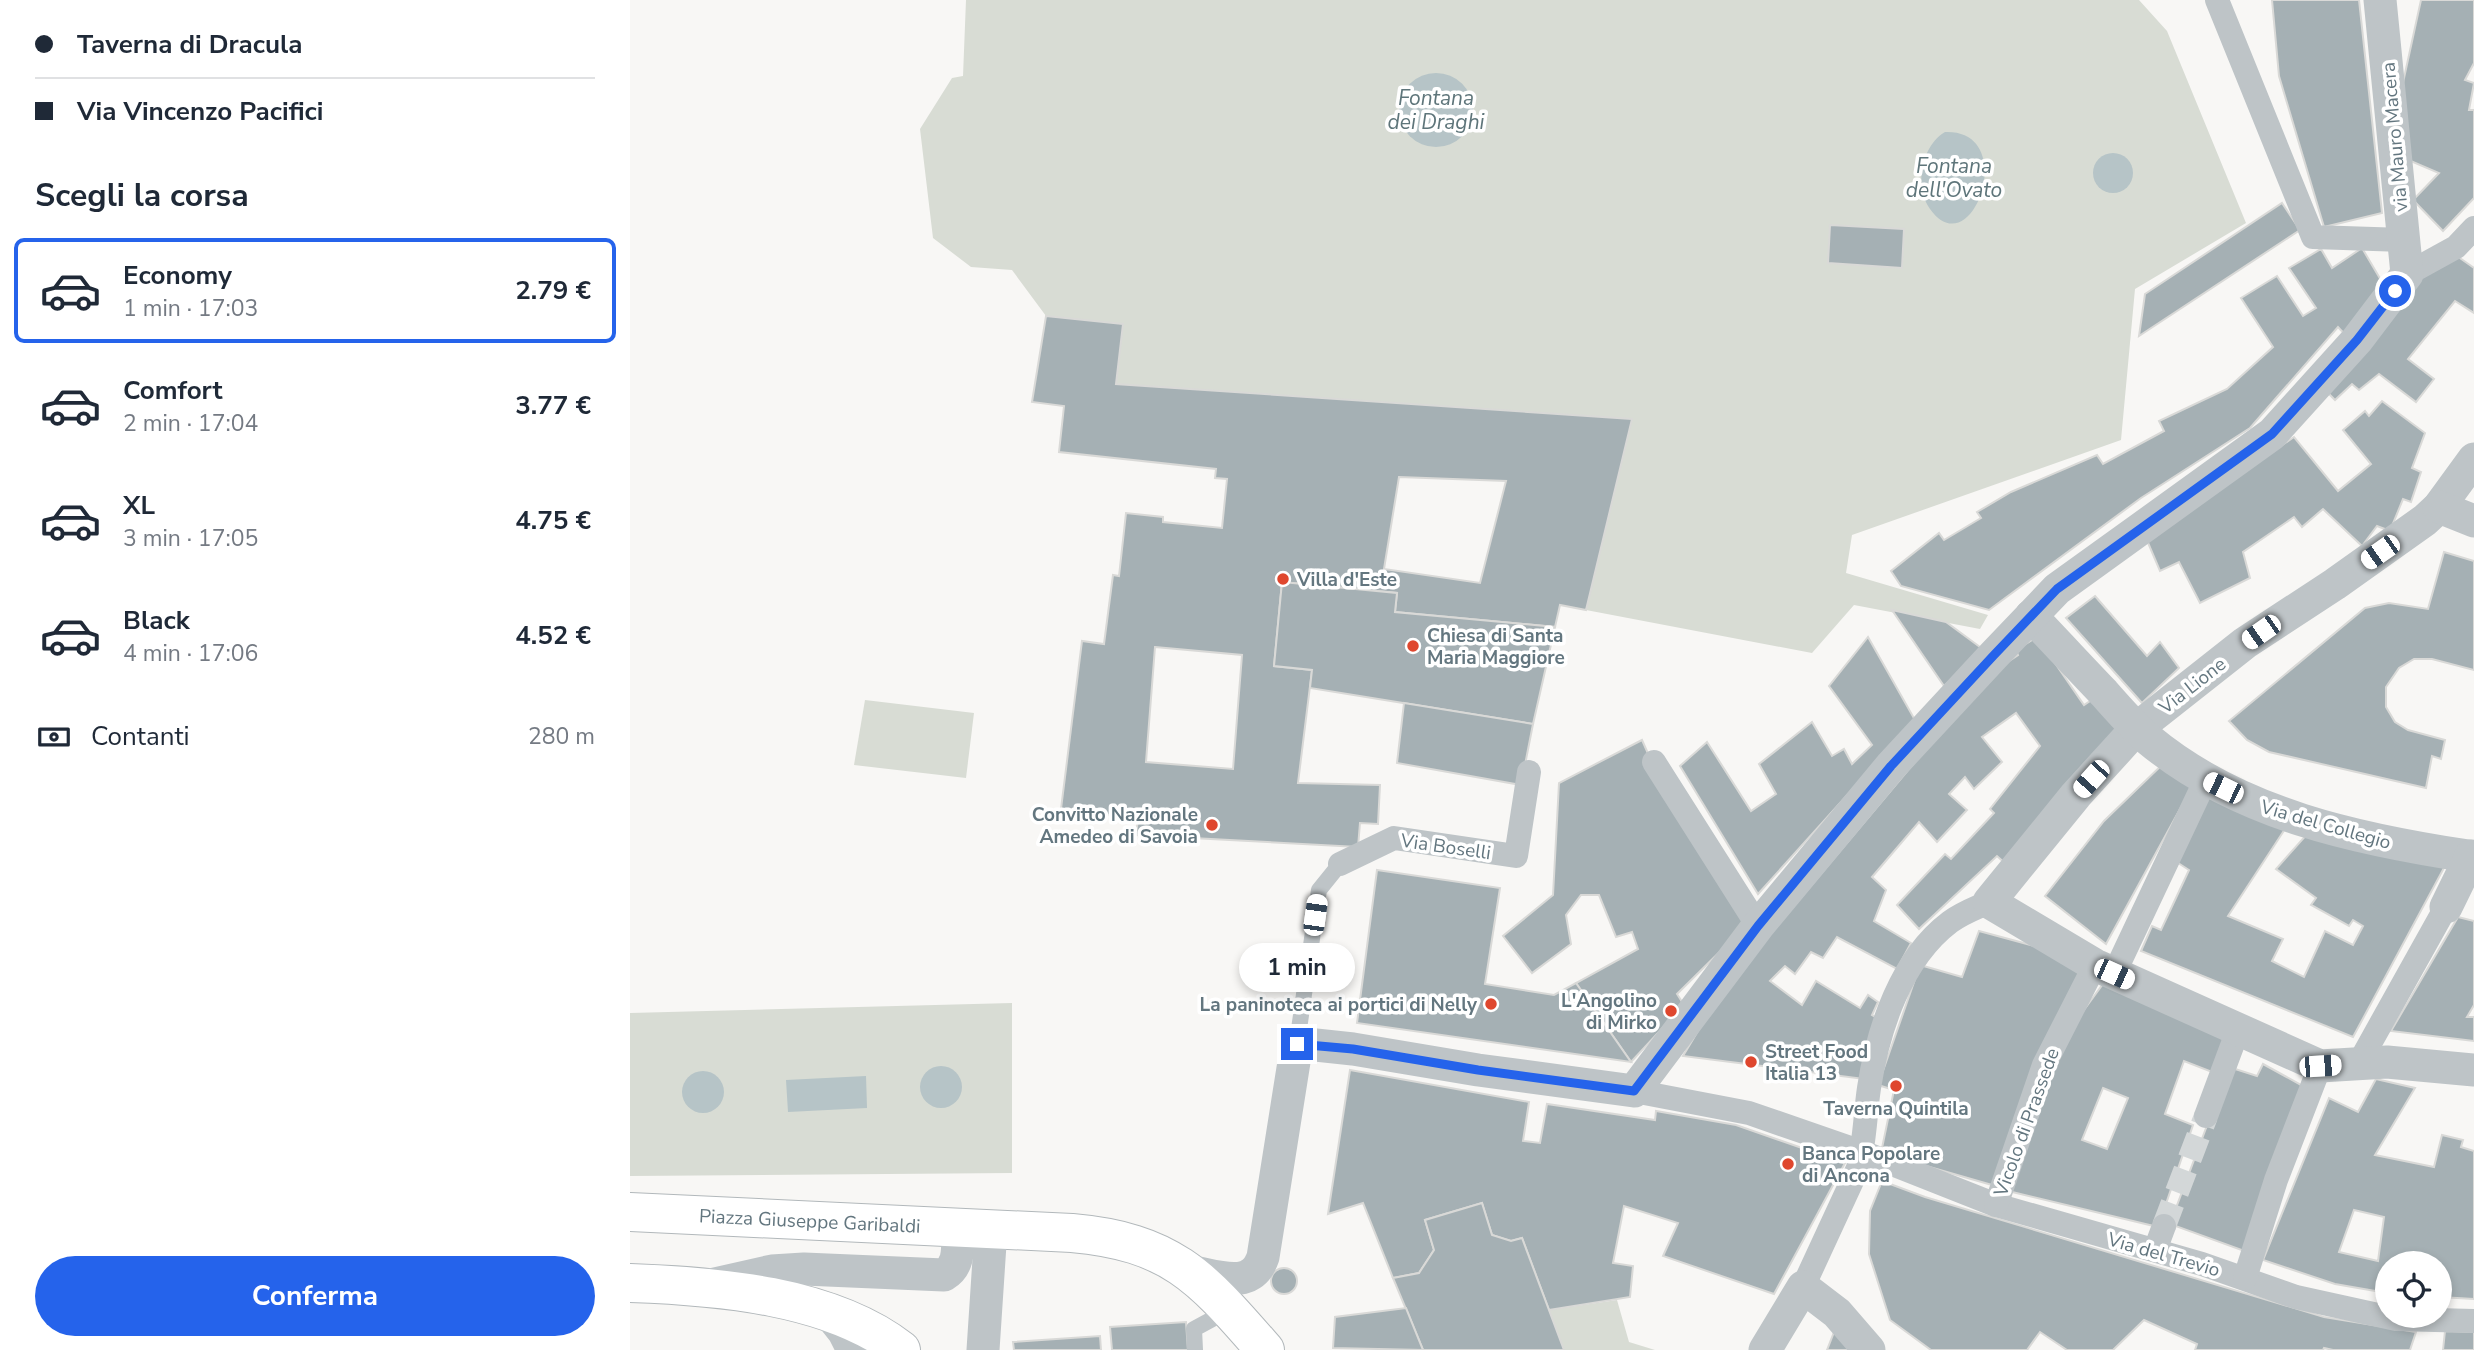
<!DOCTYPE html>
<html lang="it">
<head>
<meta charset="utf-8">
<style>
	body { margin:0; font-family:"Nunito Sans",sans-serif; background:#f2f2f3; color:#1f2937; height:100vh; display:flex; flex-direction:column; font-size:26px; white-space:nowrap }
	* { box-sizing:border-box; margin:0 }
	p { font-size:23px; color:#747a83 }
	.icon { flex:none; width:38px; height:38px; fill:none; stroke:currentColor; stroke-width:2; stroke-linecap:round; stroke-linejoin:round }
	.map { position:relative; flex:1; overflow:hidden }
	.panel { display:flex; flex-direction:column; background:#fff; width:630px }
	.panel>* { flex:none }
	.hud { display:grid; align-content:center; height:154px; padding:0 35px; background:#fff }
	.buttons { position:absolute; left:1745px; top:1251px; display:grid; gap:14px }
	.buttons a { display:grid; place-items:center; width:77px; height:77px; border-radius:50%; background:#fff; box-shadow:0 4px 10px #0003; font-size:35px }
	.end { position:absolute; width:32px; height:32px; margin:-16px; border:9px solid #2563eb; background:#fff; box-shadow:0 0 0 4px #fff }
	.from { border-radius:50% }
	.bubble { position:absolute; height:49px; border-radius:24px; background:#fff; box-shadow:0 4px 10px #0003; font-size:23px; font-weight:700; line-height:49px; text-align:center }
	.car { position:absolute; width:21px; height:42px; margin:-21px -10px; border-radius:9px; box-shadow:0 0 5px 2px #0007; background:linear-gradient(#fff 24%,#345 0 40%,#fff 0 76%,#345 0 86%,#fff 0) }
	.hud b { display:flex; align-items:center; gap:24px; height:66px; font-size:26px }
	.hud b+b { border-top:2px solid #e0e1e3 }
	.hud i { width:18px; height:18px; background:#1f2937 }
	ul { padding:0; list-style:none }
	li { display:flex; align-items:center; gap:21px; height:105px; margin:0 14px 10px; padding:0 21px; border:4px solid transparent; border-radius:10px }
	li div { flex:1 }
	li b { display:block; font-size:26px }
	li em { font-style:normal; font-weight:700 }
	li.current { border-color:#2563eb }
	li>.icon { width:63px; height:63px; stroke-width:1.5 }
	h2 { padding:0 35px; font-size:32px; line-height:84px }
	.pay { display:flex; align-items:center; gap:18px; height:77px; padding:0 35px; font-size:26px }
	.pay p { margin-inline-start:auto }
	.primary-button { display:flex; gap:14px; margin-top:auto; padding:14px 35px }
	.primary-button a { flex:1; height:80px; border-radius:42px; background:#2563eb; color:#fff; font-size:28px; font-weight:700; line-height:80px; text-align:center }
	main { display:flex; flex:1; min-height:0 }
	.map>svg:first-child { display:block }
	.green { fill:#d8dcd4 }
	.water { fill:#b6c4c7 }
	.building { fill:#a5b0b4; stroke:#d9d9d7; stroke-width:2; fill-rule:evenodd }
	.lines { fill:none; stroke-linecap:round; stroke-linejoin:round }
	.pedestrian-tunnel { stroke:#d3d7d8; stroke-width:24; stroke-dasharray:24 12; stroke-linecap:butt }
	.primary-casing { stroke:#b2b8bb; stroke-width:40 }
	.service { stroke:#bec4c7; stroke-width:16 }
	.pedestrian { stroke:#bec4c7; stroke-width:24 }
	.minor { stroke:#bec4c7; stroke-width:33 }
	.primary { stroke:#fff; stroke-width:38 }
	.route { stroke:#2563eb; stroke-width:9 }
	.poi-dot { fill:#df472e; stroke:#fff; stroke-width:2.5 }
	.labels { text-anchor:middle; stroke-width:7; stroke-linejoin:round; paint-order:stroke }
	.street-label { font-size:19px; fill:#63767f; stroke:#fff }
	.poi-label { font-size:19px; font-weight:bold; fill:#63767f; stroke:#fff; text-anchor:start }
	.water-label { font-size:21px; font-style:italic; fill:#5e757a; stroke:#fff }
</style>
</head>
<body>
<main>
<section class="panel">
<div class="hud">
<b><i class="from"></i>Taverna di Dracula</b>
<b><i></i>Via Vincenzo Pacifici</b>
</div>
<h2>Scegli la corsa</h2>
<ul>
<li class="current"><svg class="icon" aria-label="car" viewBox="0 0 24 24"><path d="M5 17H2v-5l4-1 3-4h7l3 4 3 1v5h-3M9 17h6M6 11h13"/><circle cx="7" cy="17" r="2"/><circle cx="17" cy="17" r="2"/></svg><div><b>Economy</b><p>1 min · 17:03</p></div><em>2.79 €</em></li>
<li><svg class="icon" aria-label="car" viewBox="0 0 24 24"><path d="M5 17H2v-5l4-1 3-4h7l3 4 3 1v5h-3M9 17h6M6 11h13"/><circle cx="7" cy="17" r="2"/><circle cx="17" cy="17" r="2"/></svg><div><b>Comfort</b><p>2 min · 17:04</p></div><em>3.77 €</em></li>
<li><svg class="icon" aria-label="car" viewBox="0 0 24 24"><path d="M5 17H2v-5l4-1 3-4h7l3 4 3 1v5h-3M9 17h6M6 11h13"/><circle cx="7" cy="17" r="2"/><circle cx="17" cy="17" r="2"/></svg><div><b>XL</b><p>3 min · 17:05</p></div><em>4.75 €</em></li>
<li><svg class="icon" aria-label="car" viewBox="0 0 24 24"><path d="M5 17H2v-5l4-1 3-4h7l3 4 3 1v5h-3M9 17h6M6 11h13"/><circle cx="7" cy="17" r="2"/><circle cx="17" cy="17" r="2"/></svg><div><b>Black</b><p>4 min · 17:06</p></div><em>4.52 €</em></li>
</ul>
<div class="pay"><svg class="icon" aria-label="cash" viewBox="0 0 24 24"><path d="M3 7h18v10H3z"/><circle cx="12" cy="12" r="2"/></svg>Contanti<p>280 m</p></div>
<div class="primary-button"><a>Conferma</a></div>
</section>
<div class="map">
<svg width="1844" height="1350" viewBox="0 0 1844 1350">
	<rect width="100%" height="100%" fill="#f8f7f5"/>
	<!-- green -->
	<g class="green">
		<polygon points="336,0 1509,0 1537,31 1616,223 1505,289 1491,440 1222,535 1216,573 1358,615 1350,629 1224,605 1182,653 956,610 1001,419 486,384 416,316 382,270 341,267 303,238 290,129 322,78 333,76"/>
		<polygon points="235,700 344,713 336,778 224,765"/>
		<polygon points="382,1003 382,1173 0,1176 0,1013"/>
		<polygon points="987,1300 999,1342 1025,1350 934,1350 919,1310"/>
	</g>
	<!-- water -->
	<g class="water">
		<circle cx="806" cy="110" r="37"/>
		<path d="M1315 132C1391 129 1342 268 1300 209 1284 187 1291 146 1315 132Z"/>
		<circle cx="1483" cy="173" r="20"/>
		<circle cx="311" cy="1087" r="21"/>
		<circle cx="73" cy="1092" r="21"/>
		<polygon points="236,1076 237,1108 158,1112 156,1080"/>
	</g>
	<!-- building -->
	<g class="building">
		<polygon points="1642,0 1729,0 1752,213 1694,227 1649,76"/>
		<polygon points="1791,0 1844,0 1844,63 1835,80 1844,83 1839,110 1844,110 1844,198 1813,231 1783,200 1809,173 1776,159 1769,101"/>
		<polygon points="1652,203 1670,230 1509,336 1515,294"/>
		<polygon points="1200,225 1274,229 1272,268 1198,263"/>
		<polygon points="1732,248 1755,287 1719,339 1708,327 1620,428 1511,498 1359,610 1271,586 1261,571 1309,533 1314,540 1351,518 1347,512 1381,492 1467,455 1473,464 1534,431 1529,421 1597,389 1643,347 1611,298 1647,276 1673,316 1686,308 1659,268 1691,249 1702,268"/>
		<polygon points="1827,256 1844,268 1844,313 1825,301 1778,359 1804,379 1786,402 1749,374 1729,390 1722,384 1705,400 1695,390 1785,282"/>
		<path d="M416 316 493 324 486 384 1002 419 956 610 930 605 925 627 765 612 767 593 652 582 644 666 682 670 668 783 750 785 748 824 730 823 728 847 506 835 508 819 431 809 452 641 474 644 483 575 489 576 496 513 533 517V522L592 528 597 479 585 478 586 469 429 452 434 406 402 402ZM769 477 876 481 850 583 754 569ZM525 647 612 655 603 769 516 762Z"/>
		<polygon points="1752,401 1795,433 1782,468 1791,472 1781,502 1773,499 1760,531 1747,526 1732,546 1693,509 1672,527 1664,517 1613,552 1620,578 1570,603 1549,562 1530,571 1516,538 1664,437 1708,491 1741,464 1713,430 1735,411 1739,416"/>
		<polygon points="1814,552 1844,561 1844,670 1802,659 1784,659 1769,668 1756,687 1756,707 1765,722 1778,730 1815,740 1811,759 1802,756 1796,788 1639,752 1617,740 1599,721 1735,608 1759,603 1798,609"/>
		<polygon points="652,582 767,593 765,612 925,627 903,724 680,688 682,670 644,666"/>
		<polygon points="1465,596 1517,656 1530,642 1549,668 1512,703 1436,618"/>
		<polygon points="1262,610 1316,622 1354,650 1314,686"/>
		<polygon points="1238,637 1285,720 1128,894 1050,766 1077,742 1121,811 1146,794 1129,764 1182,722 1202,756 1214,749 1222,764 1242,745 1199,686"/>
		<polygon points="1407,637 1454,705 1463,699 1492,729 1377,865 1367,856 1289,929 1267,905 1315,854 1321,859 1364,813 1360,809 1410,746 1386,713 1352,737 1372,762 1344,789 1335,777 1319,794 1337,810 1307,842 1289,822 1242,877 1256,890 1244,921 1281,943 1267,969 1207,937 1193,958 1181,952 1165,974 1155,966 1140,981 1172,1005 1186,981 1230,1008 1238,995 1248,1002 1242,1015 1251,1020 1234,1079 1053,1056 1090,994 1358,675 1388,655 1386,650"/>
		<polygon points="774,703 903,724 891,785 767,763"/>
		<polygon points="1012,740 1044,812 1118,924 1047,994 1054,1005 1001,1062 946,983 1008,949 1002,932 986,937 969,895 951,895 936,915 941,944 902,973 873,936 923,895 929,783"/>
		<polygon points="1537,760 1566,780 1476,944 1415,896 1474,821"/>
		<polygon points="1580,790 1657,826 1598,916 1653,939 1642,961 1674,977 1695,931 1723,945 1733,926 1723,920 1719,926 1681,905 1686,898 1646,869 1678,833 1815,866 1723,1037 1511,951 1522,926 1531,930 1559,870 1545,861"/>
		<polygon points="747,870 870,888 855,984 924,995 946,983 1001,1062 727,1023"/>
		<polygon points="1828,917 1844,921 1844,1005 1837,1017 1844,1017 1844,1041 1761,1031"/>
		<polygon points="1349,931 1412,948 1452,974 1362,1185 1251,1153 1264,1090 1248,1085 1290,965 1332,977"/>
		<path d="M1473 984 1596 1038 1582 1072 1554 1061 1535 1114 1563 1125 1528 1227 1378 1191 1431 1052 1448 1018ZM1473 1088 1498 1098 1477 1149 1452 1140Z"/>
		<polygon points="1633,1064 1673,1086 1617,1252 1540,1224 1599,1067 1627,1076"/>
		<polygon points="720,1070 899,1102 893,1141 910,1143 917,1104 1025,1120 1026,1111 1106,1125 1215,1163 1144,1294 1033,1256 1048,1223 994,1206 983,1263 1003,1266 1000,1297 919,1310 892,1238 881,1241 862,1235 852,1203 795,1220 804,1250 789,1273 763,1278 733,1203 698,1214"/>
		<path d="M1746 1079 1785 1088 1745 1155 1804 1167 1812 1135 1833 1140 1831 1147 1844 1151V1299L1810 1297V1264H1757V1293L1705 1284 1633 1260 1699 1098 1728 1112ZM1724 1210 1754 1217 1748 1261 1709 1252Z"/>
		<polygon points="1252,1181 1295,1197 1694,1317 1786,1332 1780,1350 1703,1350 1694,1348 1693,1350 1565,1350 1567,1344 1514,1320 1483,1350 1437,1350 1410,1332 1397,1350 1301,1350 1260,1320 1239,1254 1240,1211"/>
		<polygon points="852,1203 862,1235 881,1241 892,1238 934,1350 793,1350 763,1278 789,1273 804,1250 795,1220"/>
		<circle cx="654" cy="1281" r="13"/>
		<polygon points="776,1308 793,1350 703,1348 705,1317"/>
		<polygon points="556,1322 558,1350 482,1350 480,1327"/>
		<polygon points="1206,1327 1224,1350 1197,1350"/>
		<polygon points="1815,1331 1844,1332 1844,1350 1813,1350"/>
		<polygon points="470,1336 471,1350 384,1350 383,1342"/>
	</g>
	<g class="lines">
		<!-- pedestrian-tunnel -->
		<polyline class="pedestrian-tunnel" points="1534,1226 1576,1116"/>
		<defs>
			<g id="primary">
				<path id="s1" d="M0 1212 442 1233C543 1242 572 1278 635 1350"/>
				<path d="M0 1283C86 1286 201 1295 271 1350"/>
			</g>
		</defs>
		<!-- primary casing -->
		<use href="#primary" class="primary-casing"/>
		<!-- service -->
		<g class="service">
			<polyline points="667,1043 689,890 710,864"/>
			<polyline points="565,1350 564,1329 599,1310"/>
		</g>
		<!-- pedestrian -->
		<g class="pedestrian">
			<polyline points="1587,0 1683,237 1774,240"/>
			<polyline points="1777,274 1826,247 1844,228"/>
			<polyline points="1024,762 1128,926"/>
			<polyline points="710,864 764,838 886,856 899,772"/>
			<polyline points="1484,974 1576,779"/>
			<polyline points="1729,1063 1816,907"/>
			<polyline points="1004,1091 1119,1113 1232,1152 1366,1205 1572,1264 1666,1297 1766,1319 1844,1321"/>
			<polyline points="1576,1116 1608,1030"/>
			<polyline points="1366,1205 1414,1065 1465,965"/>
			<polyline points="1525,1250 1534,1226"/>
			<polyline points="1615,1278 1646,1180 1690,1066"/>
			<path d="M1173 1287 1228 1168C1235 1142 1235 1115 1239 1088 1248 1029 1271 959 1320 922 1332 913 1346 908 1359 902"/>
		</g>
		<!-- minor -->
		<g class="minor">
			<polyline points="1844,459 1809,507 1795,520 1705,584 1615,643 1506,729 1446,795 1359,902 1465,965 1690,1066 1757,1062 1844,1070"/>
			<polyline points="1809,507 1844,521"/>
			<path d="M1401 616C1426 642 1450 668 1474 693 1488 709 1502 725 1518 739 1609 815 1730 840 1844 857"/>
			<polyline points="1816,907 1841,856"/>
			<path d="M558 1271C586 1275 621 1292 633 1257L667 1043 723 1049 848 1070 1004 1091 1128 926 1261 766 1364 655 1427 589 1642 434 1727 340 1777 274 1750 0"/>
			<path d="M80 1285 142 1271 174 1269 314 1275C331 1265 327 1246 328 1229"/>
			<polyline points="199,1313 214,1332 223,1350"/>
			<polyline points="353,1350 361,1229"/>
			<polyline points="1135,1350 1173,1287 1207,1313 1239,1350"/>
		</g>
		<!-- primary -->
		<use href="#primary" class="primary"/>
	</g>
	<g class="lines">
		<!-- route -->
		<polyline class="route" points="667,1044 723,1049 848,1070 1004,1091 1128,926 1261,766 1364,655 1427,589 1642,434 1727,340 1765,291"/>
	</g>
	<!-- markers -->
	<g class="poi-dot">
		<circle cx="653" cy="579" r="7"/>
		<circle cx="783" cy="646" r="7"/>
		<circle cx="582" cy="825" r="7"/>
		<circle cx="861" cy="1004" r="7"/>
		<circle cx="1041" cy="1011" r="7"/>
		<circle cx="1121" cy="1062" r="7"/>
		<circle cx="1266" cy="1086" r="7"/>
		<circle cx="1158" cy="1164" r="7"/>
	</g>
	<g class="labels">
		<!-- street labels -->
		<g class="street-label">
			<text transform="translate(1764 137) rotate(-95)" y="7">via Mauro Macera</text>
			<text transform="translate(1562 685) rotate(-38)" y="7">Via Lione</text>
			<text transform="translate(1696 824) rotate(16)" y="7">Via del Collegio</text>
			<text transform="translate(816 846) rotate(8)" y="7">Via Boselli</text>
			<text transform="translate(1396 1122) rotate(-70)" y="7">Vicolo di Prassede</text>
			<text dy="7" stroke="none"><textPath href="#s1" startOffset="180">Piazza Giuseppe Garibaldi</textPath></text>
			<text transform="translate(1534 1254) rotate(16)" y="7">Via del Trevio</text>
		</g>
		<!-- poi labels -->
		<g class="poi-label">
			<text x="667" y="586">Villa d'Este</text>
			<text x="797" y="642">Chiesa di Santa<tspan x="797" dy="22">Maria Maggiore</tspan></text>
			<text x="568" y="821" text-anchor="end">Convitto Nazionale<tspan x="568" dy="22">Amedeo di Savoia</tspan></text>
			<text x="1027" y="1007" text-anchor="end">L'Angolino<tspan x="1027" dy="22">di Mirko</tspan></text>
			<text x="847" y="1011" text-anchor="end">La paninoteca ai portici di Nelly</text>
			<text x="1135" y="1058">Street Food<tspan x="1135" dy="22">Italia 13</tspan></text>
			<text x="1266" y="1115" text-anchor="middle">Taverna Quintila</text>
			<text x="1172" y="1160">Banca Popolare<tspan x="1172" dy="22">di Ancona</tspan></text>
		</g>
		<!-- water labels -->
		<g class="water-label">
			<text x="806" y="105">Fontana<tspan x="806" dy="24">dei Draghi</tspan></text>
			<text x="1324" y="173">Fontana<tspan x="1324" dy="24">dell'Ovato</tspan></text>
		</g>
	</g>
</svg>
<div class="buttons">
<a><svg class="icon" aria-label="locate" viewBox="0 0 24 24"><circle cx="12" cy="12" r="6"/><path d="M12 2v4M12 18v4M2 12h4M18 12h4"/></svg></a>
</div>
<i class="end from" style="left:1765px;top:291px"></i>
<i class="end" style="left:667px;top:1044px"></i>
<div class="bubble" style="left:609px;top:943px;width:116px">1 min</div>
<i class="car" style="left:1750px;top:552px;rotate:235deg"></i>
<i class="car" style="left:1631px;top:632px;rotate:235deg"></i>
<i class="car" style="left:1461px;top:779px;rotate:222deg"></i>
<i class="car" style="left:1593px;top:788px;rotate:296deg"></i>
<i class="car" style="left:685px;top:915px;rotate:8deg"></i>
<i class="car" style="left:1484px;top:974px;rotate:114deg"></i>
<i class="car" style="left:1690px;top:1066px;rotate:86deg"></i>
</div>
</main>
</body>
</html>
